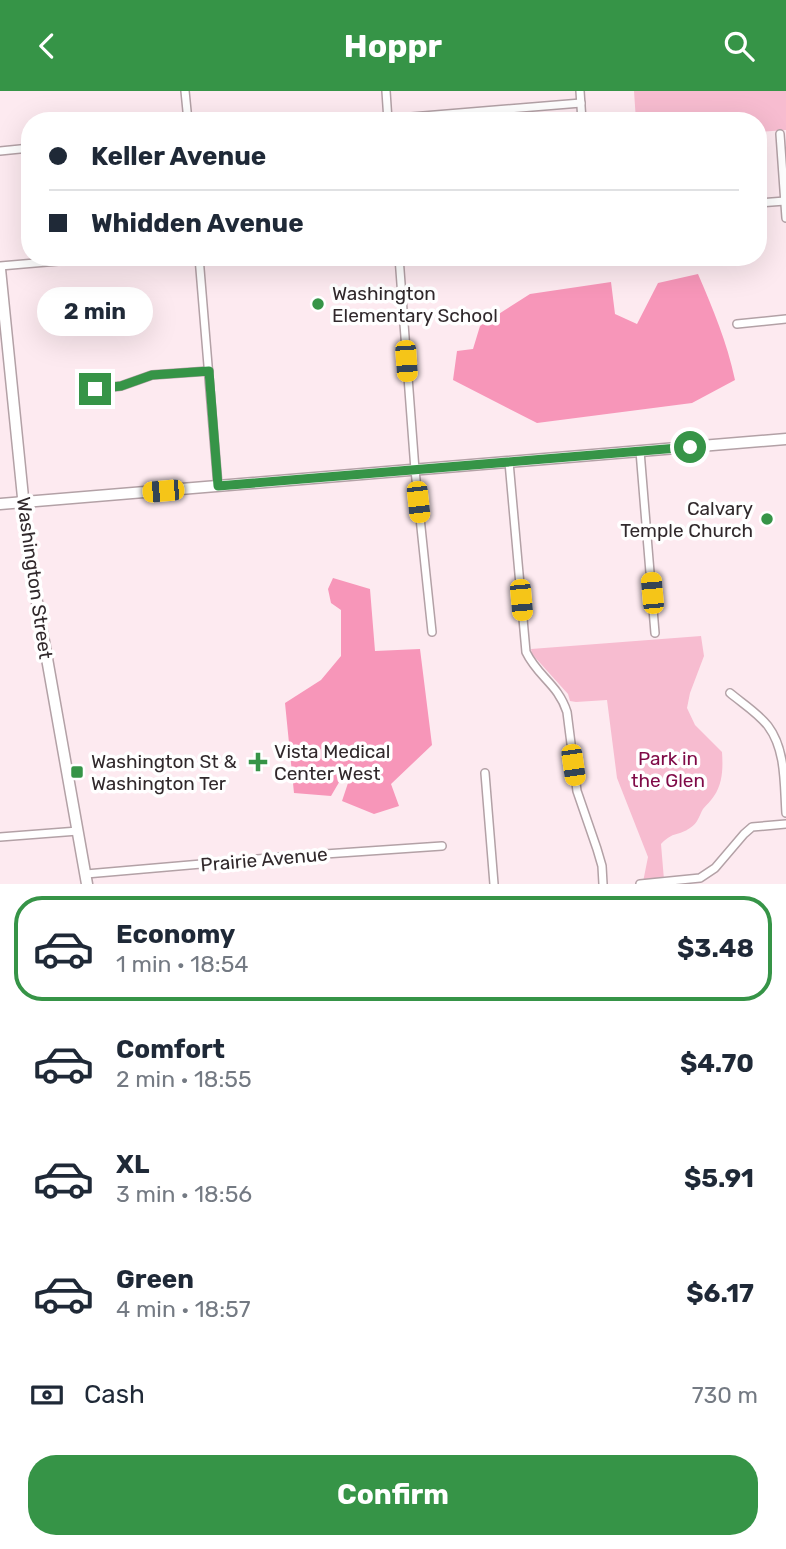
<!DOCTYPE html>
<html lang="en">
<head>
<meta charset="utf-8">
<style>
	body { margin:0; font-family:Rubik,sans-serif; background:#f2f2f3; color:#1f2937; height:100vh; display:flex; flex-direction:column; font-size:26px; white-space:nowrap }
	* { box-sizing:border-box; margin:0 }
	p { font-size:23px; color:#747a83 }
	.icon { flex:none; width:38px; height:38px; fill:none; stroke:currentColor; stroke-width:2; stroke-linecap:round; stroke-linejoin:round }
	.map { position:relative; height:793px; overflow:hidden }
	.drawer { display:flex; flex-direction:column; background:#fff; flex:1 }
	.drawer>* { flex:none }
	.top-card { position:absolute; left:21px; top:21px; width:746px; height:154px; border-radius:28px; box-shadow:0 7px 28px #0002; display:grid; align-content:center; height:154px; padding:0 28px; background:#fff }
	.end { position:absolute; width:32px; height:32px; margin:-16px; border:9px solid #369447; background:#fff; box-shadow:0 0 0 4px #fff }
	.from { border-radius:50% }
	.bubble { position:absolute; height:49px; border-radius:24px; background:#fff; box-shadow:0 7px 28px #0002; font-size:23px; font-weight:700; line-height:49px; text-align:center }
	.car { position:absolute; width:21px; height:42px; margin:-21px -10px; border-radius:9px; box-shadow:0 0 5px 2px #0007; background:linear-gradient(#f5c518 24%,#345 0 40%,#f5c518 0 76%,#345 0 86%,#f5c518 0) }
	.top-card b { display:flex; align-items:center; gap:24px; height:66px; font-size:26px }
	.top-card b+b { border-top:2px solid #e0e1e3 }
	.top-card i { width:18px; height:18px; background:#1f2937 }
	ul { padding:12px 0 0; list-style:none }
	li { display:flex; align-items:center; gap:21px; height:105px; margin:0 14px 10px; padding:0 14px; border:4px solid transparent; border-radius:28px }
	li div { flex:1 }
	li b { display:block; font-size:26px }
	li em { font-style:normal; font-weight:700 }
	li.on { border-color:#369447 }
	li>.icon { width:63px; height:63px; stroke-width:1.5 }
	.pay { display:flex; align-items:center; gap:18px; height:77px; padding:0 28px; font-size:26px }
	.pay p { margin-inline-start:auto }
	.primary-button { display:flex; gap:14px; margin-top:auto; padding:14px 28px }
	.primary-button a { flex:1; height:80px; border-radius:28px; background:#369447; color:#fff; font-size:28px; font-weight:700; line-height:80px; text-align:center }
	header { display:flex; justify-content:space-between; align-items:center; height:91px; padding:0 28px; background:#369447; color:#fff; font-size:32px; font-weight:700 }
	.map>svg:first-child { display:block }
	.green { fill:#f7bcd0 }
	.forest { fill:#f796b9 }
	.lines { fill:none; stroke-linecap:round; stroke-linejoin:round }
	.street-casing { stroke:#b3a1a6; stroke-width:10 }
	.secondary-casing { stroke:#b3a1a6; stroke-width:13 }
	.street { stroke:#fff; stroke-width:7 }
	.secondary { stroke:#fff; stroke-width:10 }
	.route { stroke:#369447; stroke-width:9 }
	.poi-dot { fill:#369447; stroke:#fff; stroke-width:2.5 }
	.labels { text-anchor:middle; stroke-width:7; stroke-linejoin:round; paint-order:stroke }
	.poi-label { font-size:19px; fill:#31292c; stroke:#fff; text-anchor:start }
	.street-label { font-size:19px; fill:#31292c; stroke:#fff }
	.park-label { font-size:19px; fill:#7f0a47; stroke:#fff }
</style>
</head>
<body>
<header><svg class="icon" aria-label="back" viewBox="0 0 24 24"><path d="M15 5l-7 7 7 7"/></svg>Hoppr<svg class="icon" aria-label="search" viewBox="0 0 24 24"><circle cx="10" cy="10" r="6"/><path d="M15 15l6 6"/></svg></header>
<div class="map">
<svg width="786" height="793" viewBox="0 0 786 793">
	<rect width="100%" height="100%" fill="#fdeaf0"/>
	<!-- green -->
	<g class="green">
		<polygon points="634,0 786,0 786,39 758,41 758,30 636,30"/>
		<path d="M701 545 704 565 690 602 687 617 695 634 722 661C723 676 723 692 714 705 711 710 706 714 703 718 699 725 698 732 690 737 679 745 673 740 661 753L664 789 643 791 648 766 617 687 607 609 576 611 570 610 568 603 532 563 531 558Z"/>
	</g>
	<!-- forest -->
	<g class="forest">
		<path d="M698 183C713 218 727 251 735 289L692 312 537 332 453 289 457 260 473 258 480 235 530 203 611 191 615 223 637 233 658 192Z"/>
		<polygon points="333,487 370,498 375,560 420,558 432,654 391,693 399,715 374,723 342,710 352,680 348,676 331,705 294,702 285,612 321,589 341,565 341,519 331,512 328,498"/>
	</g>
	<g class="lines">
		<defs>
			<g id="street">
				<polyline points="185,0 188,30"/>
				<polyline points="386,0 388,30"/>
				<polyline points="580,0 582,30"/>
				<polyline points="363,30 581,12"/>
				<polyline points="780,43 786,127"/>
				<polyline points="0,60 30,57"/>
				<polyline points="758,112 785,110"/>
				<polyline points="199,166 218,395"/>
				<polyline points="399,166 415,379 432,541"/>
				<polyline points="0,175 105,166"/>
				<polyline points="737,233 786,228"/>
				<polyline points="95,298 121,295 152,284 209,280"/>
				<polyline points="640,360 655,542"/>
				<path d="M509 371 526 561C538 586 558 593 567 621L577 700 597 758 602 775 603 793"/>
				<path d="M730 602C742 612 758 622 768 635 786 659 784 693 786 722"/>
				<polyline points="485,682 494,793"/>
				<polyline points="0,746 78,740"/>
				<polyline points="86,783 281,766 442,755"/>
				<polyline points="640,793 700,787 715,777 744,743 752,736 786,733"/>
			</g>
			<g id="secondary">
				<polyline points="0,178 29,466 87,793"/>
				<polyline points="0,413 786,348"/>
			</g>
		</defs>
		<!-- street casing -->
		<use href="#street" class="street-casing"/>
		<!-- secondary casing -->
		<use href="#secondary" class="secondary-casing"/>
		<!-- street -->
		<use href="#street" class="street"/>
		<!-- secondary -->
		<use href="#secondary" class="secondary"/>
	</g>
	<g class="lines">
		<!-- route -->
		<polyline class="route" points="95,298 121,295 152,284 209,280 218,395 690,356"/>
	</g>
	<!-- markers -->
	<g class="poi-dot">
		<circle cx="318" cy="213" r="7"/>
		<circle cx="767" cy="428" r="7"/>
		<path d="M254.5 660.5h7v7h7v7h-7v7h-7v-7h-7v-7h7z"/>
		<rect x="70" y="674" width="14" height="14" rx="3.5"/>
	</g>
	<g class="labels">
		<!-- poi labels -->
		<g class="poi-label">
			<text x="332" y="209">Washington<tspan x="332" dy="22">Elementary School</tspan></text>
			<text x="753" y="424" text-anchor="end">Calvary<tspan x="753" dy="22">Temple Church</tspan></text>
			<text x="274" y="667">Vista Medical<tspan x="274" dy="22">Center West</tspan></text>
			<text x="91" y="677">Washington St &amp;<tspan x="91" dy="22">Washington Ter</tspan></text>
		</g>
		<!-- street labels -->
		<g class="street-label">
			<text transform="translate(35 487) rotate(82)" y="7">Washington Street</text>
			<text transform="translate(264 768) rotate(-5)" y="7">Prairie Avenue</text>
		</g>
		<!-- park labels -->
		<g class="park-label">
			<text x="668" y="674">Park in<tspan x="668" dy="22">the Glen</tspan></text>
		</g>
	</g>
</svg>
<i class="end from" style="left:690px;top:356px"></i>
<i class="end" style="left:95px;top:298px"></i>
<div class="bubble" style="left:37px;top:196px;width:116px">2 min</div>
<i class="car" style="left:406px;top:270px;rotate:176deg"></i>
<i class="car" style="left:163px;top:400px;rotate:265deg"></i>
<i class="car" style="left:418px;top:411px;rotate:174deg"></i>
<i class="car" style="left:652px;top:502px;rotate:355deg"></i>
<i class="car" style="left:521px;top:509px;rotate:175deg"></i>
<i class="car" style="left:573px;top:674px;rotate:172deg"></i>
<div class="top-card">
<b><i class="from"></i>Keller Avenue</b>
<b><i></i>Whidden Avenue</b>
</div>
</div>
<section class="drawer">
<ul>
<li class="on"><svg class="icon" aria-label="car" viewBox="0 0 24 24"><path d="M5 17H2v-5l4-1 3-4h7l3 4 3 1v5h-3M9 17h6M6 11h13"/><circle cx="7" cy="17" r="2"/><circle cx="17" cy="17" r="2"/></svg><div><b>Economy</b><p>1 min · 18:54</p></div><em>$3.48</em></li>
<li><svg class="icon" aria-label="car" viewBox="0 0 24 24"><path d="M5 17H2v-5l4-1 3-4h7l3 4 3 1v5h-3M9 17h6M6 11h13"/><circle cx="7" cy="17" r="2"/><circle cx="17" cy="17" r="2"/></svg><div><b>Comfort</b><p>2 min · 18:55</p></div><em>$4.70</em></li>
<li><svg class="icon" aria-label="car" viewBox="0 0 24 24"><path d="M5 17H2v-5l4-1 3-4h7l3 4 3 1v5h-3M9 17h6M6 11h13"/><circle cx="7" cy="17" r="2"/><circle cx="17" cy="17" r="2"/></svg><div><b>XL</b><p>3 min · 18:56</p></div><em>$5.91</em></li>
<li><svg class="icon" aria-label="car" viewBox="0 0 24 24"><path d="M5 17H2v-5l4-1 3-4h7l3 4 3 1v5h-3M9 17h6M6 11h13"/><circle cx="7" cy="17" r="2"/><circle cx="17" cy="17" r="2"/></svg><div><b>Green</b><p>4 min · 18:57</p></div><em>$6.17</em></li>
</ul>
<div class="pay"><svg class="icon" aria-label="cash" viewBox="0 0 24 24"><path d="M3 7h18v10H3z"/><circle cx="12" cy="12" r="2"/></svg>Cash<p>730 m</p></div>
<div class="primary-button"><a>Confirm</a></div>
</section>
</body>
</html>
